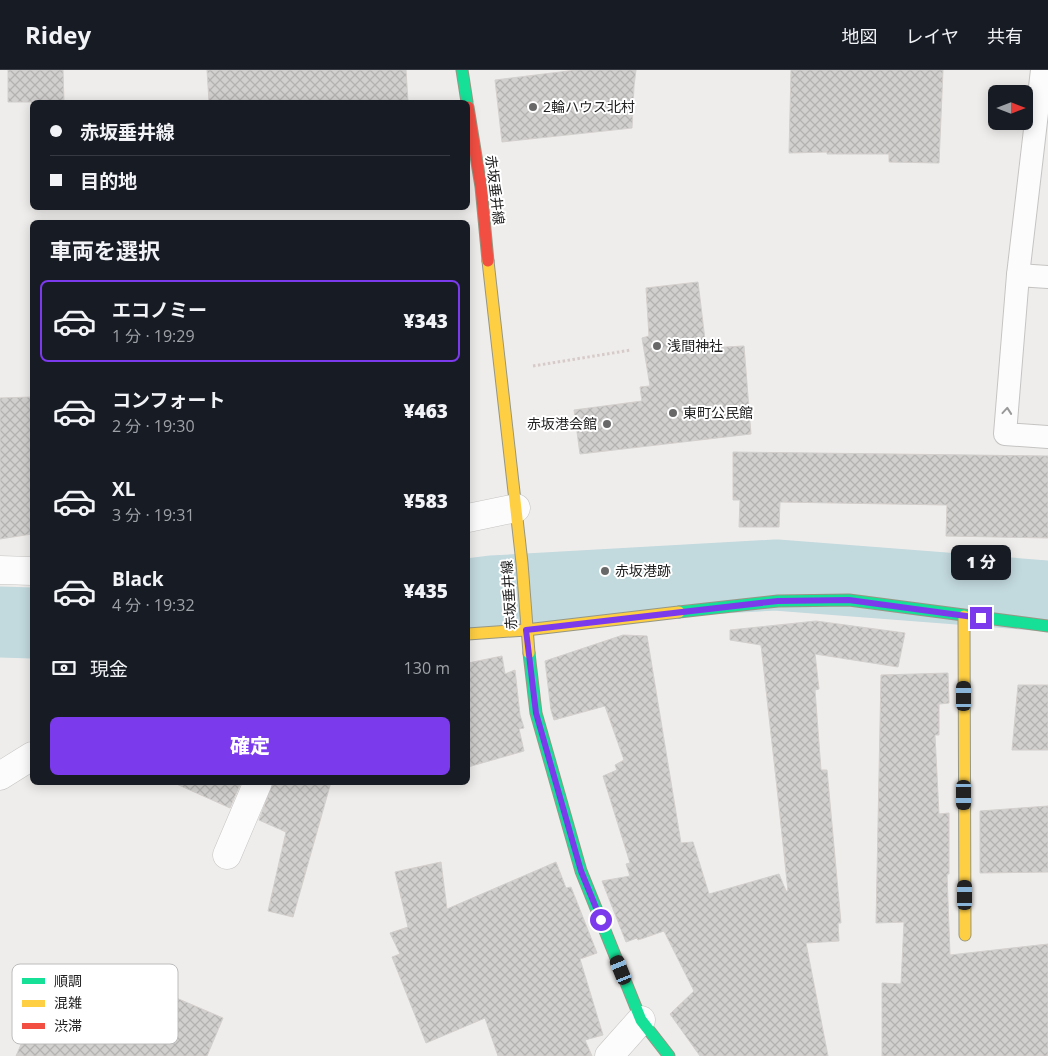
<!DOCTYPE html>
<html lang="ja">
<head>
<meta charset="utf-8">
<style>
	body { margin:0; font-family:"Open Sans","Noto Sans JP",sans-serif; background:#20242c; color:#f1f3f6; height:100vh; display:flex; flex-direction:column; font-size:19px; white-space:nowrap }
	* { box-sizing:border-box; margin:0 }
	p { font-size:16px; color:#9ea1a6 }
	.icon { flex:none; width:28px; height:28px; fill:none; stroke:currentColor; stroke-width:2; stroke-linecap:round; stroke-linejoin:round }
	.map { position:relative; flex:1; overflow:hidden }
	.panel { position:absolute; left:30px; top:150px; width:440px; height:565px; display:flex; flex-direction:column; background:#171b24; border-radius:8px; box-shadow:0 2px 12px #0003 }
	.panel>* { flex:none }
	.guide { position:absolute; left:30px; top:30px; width:440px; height:110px; border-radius:8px; box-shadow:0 2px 12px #0003; display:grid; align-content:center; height:110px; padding:0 20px; background:#171b24 }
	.needle { width:32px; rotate:90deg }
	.controls { position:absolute; left:988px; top:15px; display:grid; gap:10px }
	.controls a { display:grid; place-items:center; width:45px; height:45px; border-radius:8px; background:#171b24; box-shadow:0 2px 12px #0003; font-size:25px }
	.end { position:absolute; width:22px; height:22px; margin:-11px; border:6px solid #7c3aed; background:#fff; box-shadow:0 0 0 2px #fff }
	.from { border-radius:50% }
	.bubble { position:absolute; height:35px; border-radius:8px; background:#171b24; box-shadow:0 2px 12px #0003; font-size:16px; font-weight:800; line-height:35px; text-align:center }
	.car { position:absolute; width:15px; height:30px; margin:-15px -8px; border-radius:6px; box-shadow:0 0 4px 1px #0007; background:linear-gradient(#222 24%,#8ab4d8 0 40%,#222 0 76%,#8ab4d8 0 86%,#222 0) }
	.guide b { display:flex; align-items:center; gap:18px; height:48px; font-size:19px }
	.guide b+b { border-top:1px solid #363941 }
	.guide i { width:12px; height:12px; background:#f1f3f6 }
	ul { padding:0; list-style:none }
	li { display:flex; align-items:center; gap:15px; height:82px; margin:0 10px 8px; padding:0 10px; border:2px solid transparent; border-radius:8px }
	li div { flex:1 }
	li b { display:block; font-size:19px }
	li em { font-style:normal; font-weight:800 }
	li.current { border-color:#7c3aed }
	li>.icon { width:45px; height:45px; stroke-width:1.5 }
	h2 { padding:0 20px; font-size:22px; line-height:60px }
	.pay { display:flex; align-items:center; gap:12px; height:55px; padding:0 20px; font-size:19px }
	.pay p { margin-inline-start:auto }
	.cta { display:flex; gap:10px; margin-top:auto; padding:10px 20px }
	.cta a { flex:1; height:58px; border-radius:8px; background:#7c3aed; color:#fff; font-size:20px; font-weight:800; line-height:58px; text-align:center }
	header { display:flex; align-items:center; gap:30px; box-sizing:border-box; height:70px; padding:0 25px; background:#171b24; border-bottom:1px solid #363941 }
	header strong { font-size:24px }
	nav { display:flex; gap:28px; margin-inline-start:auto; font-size:18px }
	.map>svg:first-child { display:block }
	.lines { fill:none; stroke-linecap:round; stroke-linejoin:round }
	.river { stroke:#c2d9de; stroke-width:71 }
	.building { fill:url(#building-cross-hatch); stroke:#d2cfcd }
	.lane-casing { stroke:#c5c4c3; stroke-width:24 }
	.street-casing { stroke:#c5c4c3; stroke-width:29 }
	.fast-casing { stroke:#969784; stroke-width:13 }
	.slow-casing { stroke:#969784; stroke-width:13 }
	.jam-casing { stroke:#969784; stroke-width:13 }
	.path { stroke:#d6cbca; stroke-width:3; stroke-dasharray:2.5 2.5; stroke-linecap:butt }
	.lane { stroke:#fdfcfc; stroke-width:22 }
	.street { stroke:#fdfcfc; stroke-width:28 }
	.fast { stroke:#16e098; stroke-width:11 }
	.slow { stroke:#ffcf43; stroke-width:11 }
	.jam { stroke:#f24e42; stroke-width:11 }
	.oneway { stroke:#9a9999 }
	.route { stroke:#7c3aed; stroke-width:6 }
	.poi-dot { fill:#696868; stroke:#fff; stroke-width:2 }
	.labels { text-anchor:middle; stroke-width:4; stroke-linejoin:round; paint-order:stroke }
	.poi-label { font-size:14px; fill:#212121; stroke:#fff; text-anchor:start }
	.street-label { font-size:14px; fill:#212121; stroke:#fff }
	.key { fill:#fff; stroke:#bcbcbc; stroke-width:1 }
	.key-label { font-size:14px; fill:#212121 }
</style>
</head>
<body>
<header>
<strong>Ridey</strong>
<nav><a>地図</a><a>レイヤ</a><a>共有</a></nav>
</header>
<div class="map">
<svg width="1048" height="986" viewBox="0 0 1048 986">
	<defs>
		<pattern id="building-cross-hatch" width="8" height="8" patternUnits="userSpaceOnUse" patternTransform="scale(1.25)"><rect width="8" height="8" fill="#d2d0ce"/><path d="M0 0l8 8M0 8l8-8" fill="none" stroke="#b4b2b1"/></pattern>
	</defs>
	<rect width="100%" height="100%" fill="#efedeb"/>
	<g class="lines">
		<!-- river -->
		<g class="river">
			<polyline points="468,524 492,521 776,505 1048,526"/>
			<polyline points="0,552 32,553"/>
		</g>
	</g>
	<!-- building -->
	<g class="building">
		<polygon points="8,0 63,0 64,32 8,32"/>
		<polygon points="207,0 406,0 408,32 209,32"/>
		<polygon points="576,0 636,0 634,16 632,58 502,72 495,10"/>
		<polygon points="791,0 943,0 939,93 889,92 889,84 827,84 827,82 789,83"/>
		<polygon points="698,212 706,278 744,276 751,364 580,384 574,340 642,331 640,317 650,316 642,268 649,266 646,218"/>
		<polygon points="32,327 32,464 0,469 0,328"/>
		<polygon points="733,382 1048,386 1048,468 946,466 947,435 780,432 779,457 739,457 740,430 733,430"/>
		<polygon points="816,551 905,563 898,597 815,584 819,619 815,620 821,700 827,700 841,853 838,853 839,871 806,873 828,986 700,986 670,944 694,921 664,861 638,870 637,868 626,872 602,811 630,806 626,794 630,793 603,706 617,700 615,695 624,690 605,636 554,650 551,640 545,591 623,565 647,566 681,773 693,772 709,824 779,804 786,821 788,821 777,718 761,575 730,570 730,560"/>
		<polygon points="502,586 505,604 515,600 520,645 524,658 519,659 524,681 468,697 468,593"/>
		<polygon points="948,603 949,633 939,634 939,665 935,665 939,744 949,743 949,804 947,804 950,885 1048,874 1048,986 882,986 882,913 901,914 904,852 876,853 881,605"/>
		<polygon points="1018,615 1048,615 1048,680 1012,680"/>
		<polygon points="172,712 241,712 230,738"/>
		<polygon points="273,712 331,712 293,847 268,841 286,762 259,750"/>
		<polygon points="1048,736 1048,802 980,803 980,741"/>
		<polygon points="441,792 447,839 556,792 566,818 571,817 597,883 580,889 603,965 585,970 592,986 498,986 485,948 426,973 392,887 400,884 390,863 408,857 395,802"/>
		<polygon points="52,903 135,939 146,915 223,948 207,986 16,986"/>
	</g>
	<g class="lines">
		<defs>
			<g id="lane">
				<polyline points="1018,205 1042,0"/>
				<polyline points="1048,207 1018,205 1005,364 1048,367"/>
			</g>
			<g id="street">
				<polyline points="468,448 516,438"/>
				<polyline points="0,500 32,501"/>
				<polyline points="0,706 32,686"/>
				<polyline points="227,785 258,712"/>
				<polyline points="609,986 641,950"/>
			</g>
			<g id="fast">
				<polyline points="462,0 467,32"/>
				<polyline points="679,542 778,531 849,530 1048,556"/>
				<polyline points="529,583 536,643 581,801 641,950 669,986"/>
			</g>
			<g id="slow">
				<polyline points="488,191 522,493 529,583"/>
				<polyline points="964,546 965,865"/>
				<polyline points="468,564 526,560 679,542"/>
			</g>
			<polyline id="jam" points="468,37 481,117 488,191"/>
		</defs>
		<!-- lane casing -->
		<use href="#lane" class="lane-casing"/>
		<!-- street casing -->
		<use href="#street" class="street-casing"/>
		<!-- fast casing -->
		<use href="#fast" class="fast-casing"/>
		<!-- slow casing -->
		<use href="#slow" class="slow-casing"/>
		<!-- jam casing -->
		<use href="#jam" class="jam-casing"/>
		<!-- path -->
		<polyline class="path" points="533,296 631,280"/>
		<!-- lane -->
		<use href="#lane" class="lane"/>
		<!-- street -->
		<use href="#street" class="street"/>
		<!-- fast -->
		<use href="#fast" class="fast"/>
		<!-- slow -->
		<use href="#slow" class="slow"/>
		<!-- jam -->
		<use href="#jam" class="jam"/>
	</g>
	<!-- one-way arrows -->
	<defs><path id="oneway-chevron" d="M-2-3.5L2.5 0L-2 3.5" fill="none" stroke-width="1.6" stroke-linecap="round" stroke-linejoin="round" transform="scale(1.25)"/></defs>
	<use class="oneway" href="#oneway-chevron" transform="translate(1007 341) rotate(-85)"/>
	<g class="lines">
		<!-- route -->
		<polyline class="route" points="601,850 581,801 536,643 526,560 778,531 849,530 981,548"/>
	</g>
	<!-- markers -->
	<g class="poi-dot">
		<circle cx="533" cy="37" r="5"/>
		<circle cx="657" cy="276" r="5"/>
		<circle cx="673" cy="343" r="5"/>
		<circle cx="607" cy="354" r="5"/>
		<circle cx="605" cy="501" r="5"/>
	</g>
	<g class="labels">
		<!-- poi labels -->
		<g class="poi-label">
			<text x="543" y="42">2輪ハウス北村</text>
			<text x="667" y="281">浅間神社</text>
			<text x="683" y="348">東町公民館</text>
			<text x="597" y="359" text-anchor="end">赤坂港会館</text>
			<text x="615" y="506">赤坂港跡</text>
		</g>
		<!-- street labels -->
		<g class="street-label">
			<text transform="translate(495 120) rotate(83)" y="5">赤坂垂井線</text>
			<text transform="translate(509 525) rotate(-94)" y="5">赤坂垂井線</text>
		</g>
	</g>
	<!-- legend -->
	<rect x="12" y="894" width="166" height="80" rx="8" class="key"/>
	<rect x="22" y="908" width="23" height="6" fill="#16e098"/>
	<rect x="22" y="930" width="23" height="7" fill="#ffcf43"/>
	<rect x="22" y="953" width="23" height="6" fill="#f24e42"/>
	<g class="key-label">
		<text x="54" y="916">順調</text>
		<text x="54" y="938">混雑</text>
		<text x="54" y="961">渋滞</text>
	</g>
</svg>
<div class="controls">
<a><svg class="needle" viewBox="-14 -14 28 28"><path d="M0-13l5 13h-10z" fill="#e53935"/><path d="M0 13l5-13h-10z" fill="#9ea1a6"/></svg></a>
</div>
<i class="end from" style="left:601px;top:850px"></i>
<i class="end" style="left:981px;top:548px"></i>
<div class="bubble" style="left:951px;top:475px;width:60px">1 分</div>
<i class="car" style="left:964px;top:626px;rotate:0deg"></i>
<i class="car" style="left:964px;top:725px;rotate:180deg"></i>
<i class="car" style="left:965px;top:825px;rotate:0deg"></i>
<i class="car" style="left:621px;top:900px;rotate:338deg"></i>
<div class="guide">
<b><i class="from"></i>赤坂垂井線</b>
<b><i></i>目的地</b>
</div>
<section class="panel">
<h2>車両を選択</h2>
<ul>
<li class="current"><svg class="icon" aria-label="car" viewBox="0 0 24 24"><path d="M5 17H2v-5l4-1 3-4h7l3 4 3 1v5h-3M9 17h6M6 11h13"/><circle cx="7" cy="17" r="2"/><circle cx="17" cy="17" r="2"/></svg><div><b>エコノミー</b><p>1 分 · 19:29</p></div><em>¥343</em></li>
<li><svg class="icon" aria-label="car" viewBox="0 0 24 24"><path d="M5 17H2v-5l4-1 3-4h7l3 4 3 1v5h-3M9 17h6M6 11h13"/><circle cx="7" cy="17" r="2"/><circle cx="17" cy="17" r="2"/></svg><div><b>コンフォート</b><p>2 分 · 19:30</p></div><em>¥463</em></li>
<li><svg class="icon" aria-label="car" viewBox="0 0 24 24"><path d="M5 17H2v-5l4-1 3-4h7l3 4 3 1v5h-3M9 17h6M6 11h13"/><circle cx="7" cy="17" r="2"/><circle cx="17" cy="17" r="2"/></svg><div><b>XL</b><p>3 分 · 19:31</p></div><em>¥583</em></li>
<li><svg class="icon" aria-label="car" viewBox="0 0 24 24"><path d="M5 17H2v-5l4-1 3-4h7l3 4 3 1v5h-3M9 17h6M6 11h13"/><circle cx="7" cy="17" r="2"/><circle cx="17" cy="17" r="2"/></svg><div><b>Black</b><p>4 分 · 19:32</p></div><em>¥435</em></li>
</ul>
<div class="pay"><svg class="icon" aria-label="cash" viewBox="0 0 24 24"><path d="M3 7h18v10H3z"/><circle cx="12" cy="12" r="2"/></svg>現金<p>130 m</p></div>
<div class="cta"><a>確定</a></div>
</section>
</div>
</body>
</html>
